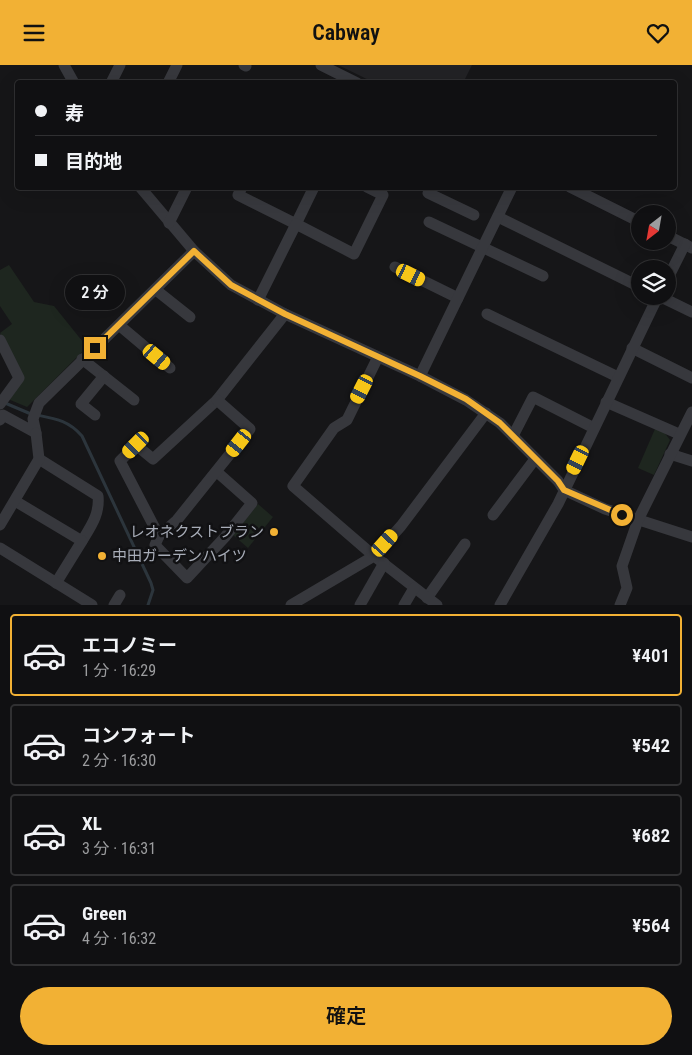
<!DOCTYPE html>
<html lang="ja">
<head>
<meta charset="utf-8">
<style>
	body { margin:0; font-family:"Roboto Condensed","Noto Sans JP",sans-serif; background:#1e1e20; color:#f1f3f6; height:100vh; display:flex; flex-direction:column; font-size:19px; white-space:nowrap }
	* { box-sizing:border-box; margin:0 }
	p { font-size:16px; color:#9c9d9f }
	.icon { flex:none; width:28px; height:28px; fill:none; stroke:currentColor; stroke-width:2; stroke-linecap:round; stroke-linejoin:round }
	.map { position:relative; height:540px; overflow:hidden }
	.side { display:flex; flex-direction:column; background:#101012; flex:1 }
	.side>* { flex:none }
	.guide { position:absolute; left:15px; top:15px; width:662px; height:110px; border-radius:5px; box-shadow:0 5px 20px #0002,0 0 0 1px #303032; display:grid; align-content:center; height:110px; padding:0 20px; background:#101012 }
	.needle { width:32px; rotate:211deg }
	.buttons { position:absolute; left:631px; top:140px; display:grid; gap:10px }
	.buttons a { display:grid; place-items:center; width:45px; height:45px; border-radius:50%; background:#101012; box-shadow:0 5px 20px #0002,0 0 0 1px #303032; font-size:25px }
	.end { position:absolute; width:22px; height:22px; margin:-11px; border:6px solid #f2b134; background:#111; box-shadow:0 0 0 2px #111 }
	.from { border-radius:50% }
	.bubble { position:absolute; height:35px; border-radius:18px; background:#101012; box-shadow:0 5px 20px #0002,0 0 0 1px #303032; font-size:16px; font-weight:600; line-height:35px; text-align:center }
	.car { position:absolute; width:15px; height:30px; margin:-15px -8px; border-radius:6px; box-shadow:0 0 4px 1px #0007; background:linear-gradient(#f5c518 24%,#345 0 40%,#f5c518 0 76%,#345 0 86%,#f5c518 0) }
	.guide b { display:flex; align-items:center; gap:18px; height:48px; font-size:19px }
	.guide b+b { border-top:1px solid #303032 }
	.guide i { width:12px; height:12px; background:#f1f3f6 }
	ul { padding:9px 0 0; list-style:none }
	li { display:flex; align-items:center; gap:15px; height:82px; margin:0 10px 8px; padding:0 10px; border:2px solid #303032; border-radius:5px }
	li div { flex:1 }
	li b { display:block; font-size:19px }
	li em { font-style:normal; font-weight:600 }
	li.active { border-color:#f2b134 }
	li>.icon { width:45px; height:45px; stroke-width:1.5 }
	.cta { display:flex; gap:10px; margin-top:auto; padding:10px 20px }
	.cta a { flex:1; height:58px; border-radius:30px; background:#f2b134; color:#111; font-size:20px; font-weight:600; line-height:58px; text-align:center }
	header { display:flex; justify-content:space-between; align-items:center; height:65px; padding:0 20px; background:#f2b134; color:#111; font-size:22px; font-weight:600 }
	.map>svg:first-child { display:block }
	.built { fill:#222225 }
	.green { fill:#1e261f }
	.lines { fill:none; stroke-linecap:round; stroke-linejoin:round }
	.stream { stroke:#2c353c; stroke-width:3 }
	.minor { stroke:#37383d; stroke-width:11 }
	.route { stroke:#f2b134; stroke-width:6 }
	.poi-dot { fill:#f2b134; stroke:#111113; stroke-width:2 }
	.labels { text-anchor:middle; stroke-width:5; stroke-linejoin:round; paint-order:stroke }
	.poi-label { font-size:15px; fill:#a8adb8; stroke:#111113; text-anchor:end }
</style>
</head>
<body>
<header><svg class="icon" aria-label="menu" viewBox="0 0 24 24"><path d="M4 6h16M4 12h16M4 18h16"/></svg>Cabway<svg class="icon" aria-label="heart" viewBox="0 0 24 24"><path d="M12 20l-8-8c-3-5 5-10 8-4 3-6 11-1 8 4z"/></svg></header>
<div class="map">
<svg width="692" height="540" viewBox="0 0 692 540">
	<rect width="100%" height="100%" fill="#161618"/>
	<!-- built -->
	<polygon class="built" points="338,0 472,0 463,18 373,17"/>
	<!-- green -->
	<g class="green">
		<polygon points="9,200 34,237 54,241 87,282 27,342 8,334 23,312 0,268 12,259 0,241 0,205"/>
		<polygon points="655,364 664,367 670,375 654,410 638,403"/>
		<polygon points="258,439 273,452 248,483 233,470"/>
	</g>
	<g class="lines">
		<!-- stream -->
		<g class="stream">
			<polyline points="5,338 31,349"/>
			<path d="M37 350C57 354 69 356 82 371L151 518 153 525 148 540"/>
		</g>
		<!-- minor -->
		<g class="minor">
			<polyline points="64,0 74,18"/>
			<polyline points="244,0 246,1"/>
			<polyline points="321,0 357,18"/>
			<polyline points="111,18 120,0"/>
			<polyline points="168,18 177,0"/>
			<polyline points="140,122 194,186 231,220 285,249 420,311 466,335 500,358 558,416 564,425 605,444 692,472"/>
			<polyline points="242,122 238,130 296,159 314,122"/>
			<polyline points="570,122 640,157"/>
			<polyline points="428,128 474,150"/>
			<polyline points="498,152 640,222"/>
			<polyline points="429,157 543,211"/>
			<polyline points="169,158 187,122"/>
			<polyline points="668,171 692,183"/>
			<polyline points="395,202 458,233"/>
			<polyline points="668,213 685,179"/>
			<polyline points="156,225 190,252"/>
			<polyline points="659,231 692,247"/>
			<polyline points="258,235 296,159 354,189 383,130 367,122"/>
			<polyline points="487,249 618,312"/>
			<polyline points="119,260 170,303"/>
			<polyline points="0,275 19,313 0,339"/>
			<polyline points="632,283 692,313"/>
			<polyline points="378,292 347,355 334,363 293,421 374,491 401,461 486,348"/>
			<polyline points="82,294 134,335"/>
			<polyline points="420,311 512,122"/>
			<polyline points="606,337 679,369"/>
			<polyline points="95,350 81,339 104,311"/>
			<polyline points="0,355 3,350 36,368 33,354 39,338 194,186"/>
			<polyline points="513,371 533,332 594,363"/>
			<polyline points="670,389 692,396"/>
			<path d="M39 394 98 431C100 449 91 461 82 476"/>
			<polyline points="217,407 252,438 225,472 187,513 155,480 159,471 120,396 136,380 153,394 217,335 285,249"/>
			<polyline points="15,436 82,476 56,518"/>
			<polyline points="493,450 535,394"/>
			<polyline points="0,460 39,394 36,368"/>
			<polyline points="159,471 177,455 250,364 217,335"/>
			<polyline points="0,483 92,540"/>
			<polyline points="427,533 465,479"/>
			<polyline points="114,540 120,530"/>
			<polyline points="291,540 374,491 437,540"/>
			<polyline points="360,540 384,498"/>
			<polyline points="404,540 414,523"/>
			<polyline points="500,540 558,439 658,231"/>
			<polyline points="620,540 627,523 622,501 638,455 692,347"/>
		</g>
	</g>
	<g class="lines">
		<!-- route -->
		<polyline class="route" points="95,283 194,186 231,220 285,249 420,311 466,334 500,358 558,416 564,425 622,450"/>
	</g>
	<!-- markers -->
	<g class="poi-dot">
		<circle cx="274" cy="467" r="5"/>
		<circle cx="102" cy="491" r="5"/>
	</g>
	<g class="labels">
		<!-- poi labels -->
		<g class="poi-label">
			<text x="264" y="472">レオネクストブラン</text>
			<text x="112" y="496" text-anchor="start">中田ガーデンハイツ</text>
		</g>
	</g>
</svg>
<div class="buttons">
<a><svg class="needle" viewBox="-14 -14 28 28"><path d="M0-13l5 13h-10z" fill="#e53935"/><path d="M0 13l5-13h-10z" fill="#9c9d9f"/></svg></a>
<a><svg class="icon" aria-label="layers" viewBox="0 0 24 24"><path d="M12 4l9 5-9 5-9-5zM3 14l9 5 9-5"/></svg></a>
</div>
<i class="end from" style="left:622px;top:450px"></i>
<i class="end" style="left:95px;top:283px"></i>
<div class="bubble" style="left:65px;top:210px;width:60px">2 分</div>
<i class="car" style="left:411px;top:210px;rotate:116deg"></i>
<i class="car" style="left:157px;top:292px;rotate:130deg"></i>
<i class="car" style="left:362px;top:324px;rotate:207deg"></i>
<i class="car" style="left:239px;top:378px;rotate:218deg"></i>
<i class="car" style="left:136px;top:380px;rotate:225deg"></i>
<i class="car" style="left:578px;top:395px;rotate:206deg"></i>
<i class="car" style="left:385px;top:478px;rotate:42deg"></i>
<div class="guide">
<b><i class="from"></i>寿</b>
<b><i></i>目的地</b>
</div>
</div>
<section class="side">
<ul>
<li class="active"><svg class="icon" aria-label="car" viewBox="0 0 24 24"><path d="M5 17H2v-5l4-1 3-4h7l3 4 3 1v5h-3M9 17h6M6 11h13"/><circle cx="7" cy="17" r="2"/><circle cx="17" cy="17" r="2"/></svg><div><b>エコノミー</b><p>1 分 · 16:29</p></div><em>¥401</em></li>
<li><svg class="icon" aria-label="car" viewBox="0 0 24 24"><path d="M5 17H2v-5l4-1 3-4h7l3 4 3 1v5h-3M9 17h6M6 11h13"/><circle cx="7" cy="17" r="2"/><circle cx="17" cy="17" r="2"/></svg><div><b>コンフォート</b><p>2 分 · 16:30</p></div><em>¥542</em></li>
<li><svg class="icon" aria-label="car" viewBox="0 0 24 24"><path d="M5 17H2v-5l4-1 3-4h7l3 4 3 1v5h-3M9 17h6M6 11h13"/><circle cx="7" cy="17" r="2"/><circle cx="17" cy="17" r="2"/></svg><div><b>XL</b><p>3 分 · 16:31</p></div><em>¥682</em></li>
<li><svg class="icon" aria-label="car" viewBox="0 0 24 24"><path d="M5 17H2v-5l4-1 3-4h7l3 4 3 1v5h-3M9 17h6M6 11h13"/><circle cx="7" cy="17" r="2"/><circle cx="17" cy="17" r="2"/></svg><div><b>Green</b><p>4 分 · 16:32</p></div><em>¥564</em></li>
</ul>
<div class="cta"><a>確定</a></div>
</section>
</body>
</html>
